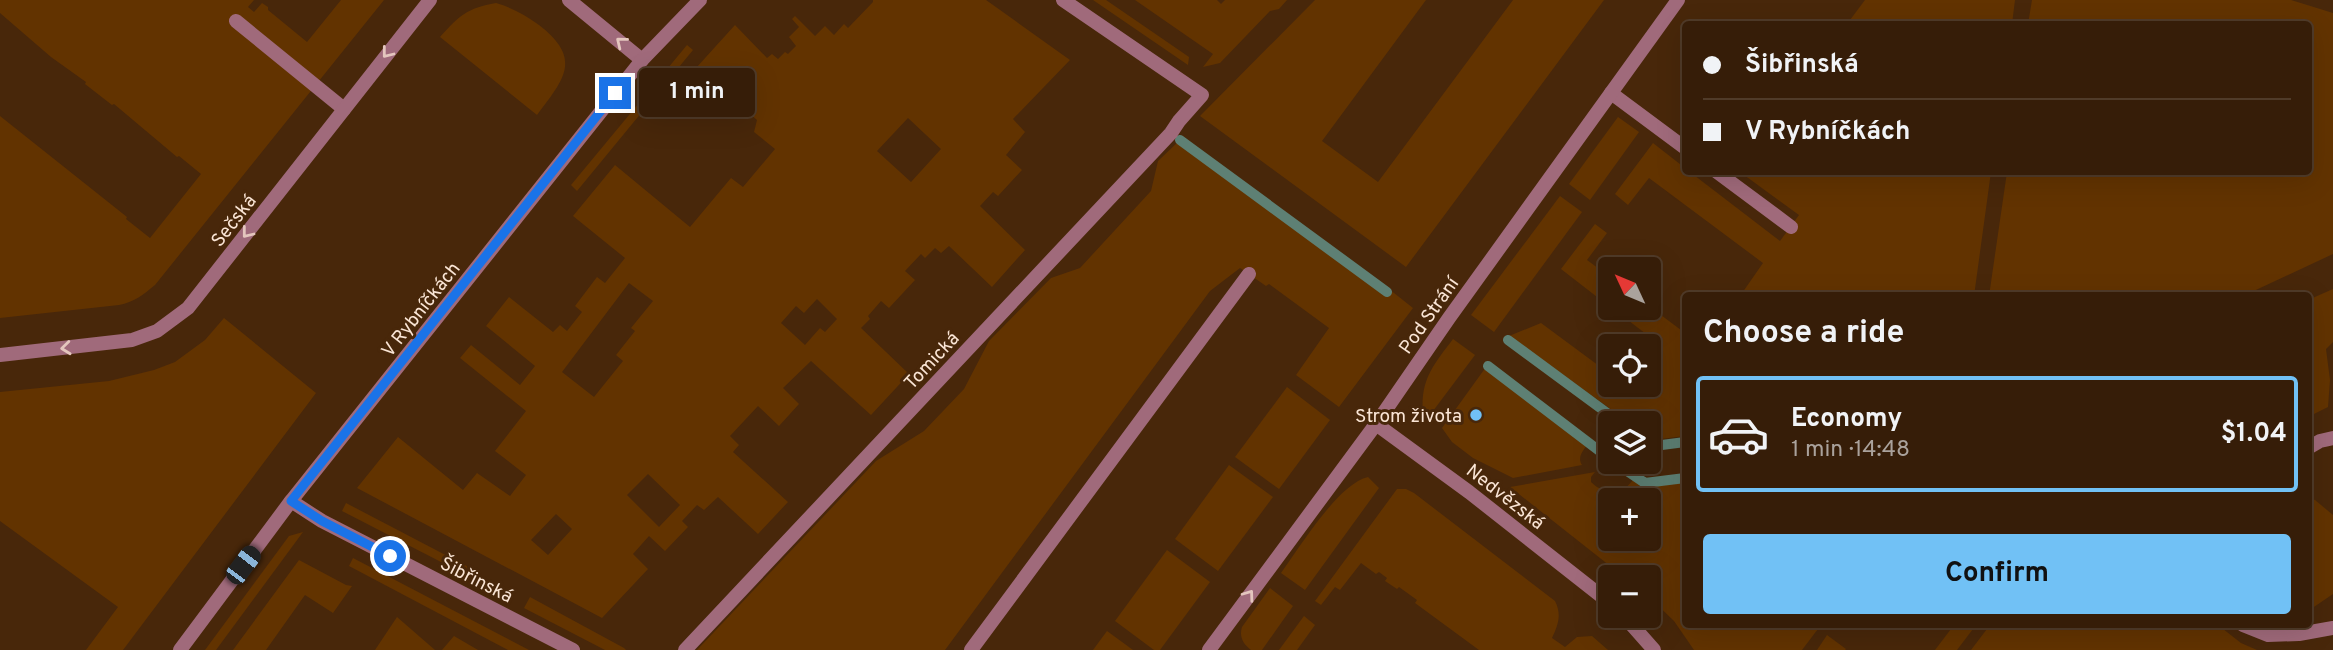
<!DOCTYPE html>
<html lang="en">
<head>
<meta charset="utf-8">
<style>
	body { margin:0; font-family:Overpass,sans-serif; background:#3d2612; color:#f1f3f6; height:100vh; display:flex; flex-direction:column; font-size:26px; white-space:nowrap }
	* { box-sizing:border-box; margin:0 }
	p { font-size:23px; color:#aaa29c }
	.icon { flex:none; width:38px; height:38px; fill:none; stroke:currentColor; stroke-width:2; stroke-linecap:round; stroke-linejoin:round }
	.map { position:relative; flex:1; overflow:hidden }
	.details { position:absolute; left:1682px; top:292px; width:630px; height:336px; display:flex; flex-direction:column; background:#361d08; border-radius:7px; box-shadow:0 7px 28px #0002,0 0 0 2px #503b29 }
	.details>* { flex:none }
	.hud { position:absolute; left:1682px; top:21px; width:630px; height:154px; border-radius:7px; box-shadow:0 7px 28px #0002,0 0 0 2px #503b29; display:grid; align-content:center; height:154px; padding:0 21px; background:#361d08 }
	.needle { width:46px; rotate:314deg }
	.buttons { position:absolute; left:1598px; top:257px; display:grid; gap:14px }
	.buttons a { display:grid; place-items:center; width:63px; height:63px; border-radius:7px; background:#361d08; box-shadow:0 7px 28px #0002,0 0 0 2px #503b29; font-size:35px }
	.end { position:absolute; width:32px; height:32px; margin:-16px; border:9px solid #1a73e8; background:#fff; box-shadow:0 0 0 4px #fff }
	.from { border-radius:50% }
	.bubble { position:absolute; height:49px; border-radius:7px; background:#361d08; box-shadow:0 7px 28px #0002,0 0 0 2px #503b29; font-size:23px; font-weight:700; line-height:49px; text-align:center }
	.car { position:absolute; width:21px; height:42px; margin:-21px -10px; border-radius:9px; box-shadow:0 0 5px 2px #0007; background:linear-gradient(#222 24%,#8ab4d8 0 40%,#222 0 76%,#8ab4d8 0 86%,#222 0) }
	.hud b { display:flex; align-items:center; gap:24px; height:66px; font-size:26px }
	.hud b+b { border-top:2px solid #503b29 }
	.hud i { width:18px; height:18px; background:#f1f3f6 }
	ul { padding:0; list-style:none }
	li { display:flex; align-items:center; gap:21px; height:116px; margin:0 14px 10px; padding:0 7px; border:4px solid transparent; border-radius:7px }
	li div { flex:1 }
	li b { display:block; font-size:26px }
	li em { font-style:normal; font-weight:700 }
	li.on { border-color:#71c1f5 }
	li>.icon { width:63px; height:63px; stroke-width:1.5 }
	h2 { padding:0 21px; font-size:32px; line-height:84px }
	.action { display:flex; gap:14px; margin-top:auto; padding:14px 21px }
	.action a { flex:1; height:80px; border-radius:7px; background:#71c1f5; color:#111; font-size:28px; font-weight:700; line-height:80px; text-align:center }
	.map>svg:first-child { display:block }
	.green { fill:#623300; fill-rule:evenodd }
	.lines { fill:none; stroke-linecap:round; stroke-linejoin:round }
	.stream { stroke:#5e8074; stroke-width:10 }
	.lane { stroke:#a06a7b; stroke-width:14 }
	.street { stroke:#a06a7b; stroke-width:14 }
	.oneway { stroke:#e4c6be }
	.route { stroke:#1a73e8; stroke-width:9 }
	.poi-dot { fill:#71c1f5; stroke:#48270a; stroke-width:2.5 }
	.labels { text-anchor:middle; stroke-width:6; stroke-linejoin:round; paint-order:stroke }
	.street-label { font-size:19px; fill:#fae5d5; stroke:#48270a }
	.poi-label { font-size:19px; fill:#fae5d5; stroke:#48270a; text-anchor:end }
</style>
</head>
<body>
<div class="map">
<svg width="2333" height="650" viewBox="0 0 2333 650">
	<rect width="100%" height="100%" fill="#48270a"/>
	<!-- green -->
	<g class="green">
		<path d="M0 0H254L248 7 254 12 262 3 268 7V10L307 42 341 0H384L155 285C143 295 134 302 119 305L0 318V116L127 217 126 219 150 238 201 174 179 156 177 157 114 104 112 105 85 84 86 82 51 57 0 13Z"/>
		<path d="M873 0H986L1070 60 1013 119 1025 132 1006 155 1022 170 998 196 993 192 980 206 1025 250 992 287 949 246 941 253 935 248 925 258 921 254 905 271 915 280 889 308 881 301 868 316 870 319 861 328 909 374 871 415 811 361 783 388 799 404 779 426 758 406 730 436 739 445 733 452 788 502 758 534 718 497 704 510 697 505 682 521 688 527 665 551 649 536 633 554 648 569 602 618 357 488 398 437 463 490 477 473 510 496 526 475 495 451 526 411 460 358 471 345 520 385 535 366 486 326 509 297 553 332 560 325 567 331 582 312 575 306 597 277 605 283 625 258 573 216 615 165 690 227 731 178 743 187 775 149 754 132 757 120 696 68 735 25 767 58 772 54 778 59 785 52 788 54 796 46 789 37 799 27 792 19 795 16 815 36 825 26 834 35 844 24 848 28 873 2ZM908 118 941 149 911 182 877 151ZM629 283 653 301 631 328 635 331 616 355 623 361 594 397 562 372ZM817 299 837 319 825 332 820 328 805 345 781 323 796 306 804 313ZM648 474 680 505 659 527 627 495ZM556 514 572 529 548 555 531 540Z"/>
		<polygon points="1093,0 1106,0 1189,57 1188,65"/>
		<polygon points="1135,0 1217,0 1221,4 1225,0 1287,0 1279,9 1270,11 1220,63 1203,67 1213,54"/>
		<polygon points="1315,0 1426,0 1322,141 1378,182 1513,0 1604,0 1406,267 1200,116"/>
		<polygon points="1865,0 2015,0 2012,24 1847,24"/>
		<polygon points="2032,0 2291,0 2333,13 2333,254 2243,296 1989,296 2007,172 2308,172 2308,24 2028,24"/>
		<path d="M496 3C513 8 525 15 539 25 583 59 564 79 537 115L440 37C459 16 467 8 496 3Z"/>
		<polygon points="687,45 693,50 577,191 571,185"/>
		<polygon points="1618,117 1639,132 1590,200 1569,184"/>
		<polygon points="1180,140 1387,292 1389,289 1413,308 1339,407 1296,375 1329,328 1269,284 1266,286 1240,268 1210,291 945,650 697,650 876,461 924,431 964,389 989,341 1051,278 1080,268 1151,191 1158,161"/>
		<polygon points="1653,143 1685,168 1685,172 1690,172 1780,241 1799,215 1740,172 1991,172 1974,296 1740,296 1763,263 1649,178 1628,205 1615,194"/>
		<polygon points="1560,196 1582,212 1494,332 1471,315"/>
		<polygon points="1595,224 1607,233 1587,260 1610,277 1610,307 1561,269"/>
		<polygon points="2333,289 2333,342 2326,349 2330,380 2328,407 2308,417 2308,300"/>
		<polygon points="1649,306 1685,333 1685,436 1653,440 1649,437 1648,424 1630,423 1509,336 1541,323 1610,374 1610,385 1648,385 1648,346 1644,346 1650,337 1612,308 1648,308"/>
		<polygon points="224,318 316,393 123,650 86,650 118,607 0,521 0,392 109,381 154,370 175,362 205,340"/>
		<path d="M1453 339 1475 355 1433 411 1423 412C1420 379 1435 363 1453 339Z"/>
		<path d="M1486 367 1587 445C1583 451 1577 457 1582 465L1513 478 1473 458 1452 442 1442 428Z"/>
		<polygon points="1287,387 1330,420 1279,489 1235,457"/>
		<polygon points="1229,465 1273,497 1218,571 1175,539"/>
		<path d="M1595 472 1591 477V482C1601 492 1610 492 1623 491L1633 480 1643 487 1685 481V625H1821L1802 650H1694L1674 621 1649 597 1648 578 1624 577 1510 487ZM1610 500H1648V539H1610Z"/>
		<path d="M1368 477 1379 488 1305 590 1281 573C1300 547 1338 484 1368 477Z"/>
		<path d="M1397 489H1406L1414 493 1555 601C1562 615 1558 625 1552 638L1565 647 1577 637 1592 636 1608 650H1479L1415 603 1417 600 1399 587 1397 589 1385 581 1387 578 1379 572 1376 574 1361 563 1340 590 1335 587 1321 605 1315 601Z"/>
		<polygon points="2308,497 2315,500 2333,515 2333,594 2308,611"/>
		<polygon points="346,503 478,572 474,579 342,511"/>
		<polygon points="303,532 216,650 205,650 289,536"/>
		<polygon points="1167,550 1210,582 1160,650 1154,650 1115,621"/>
		<polygon points="353,558 529,650 508,650 349,566"/>
		<polygon points="299,560 346,585 352,586 333,613 305,595 266,650 233,650"/>
		<path d="M1270 588 1293 606 1262 650H1251C1243 644 1239 637 1242 627Z"/>
		<polygon points="530,597 624,648 626,650 605,650 524,608"/>
		<polygon points="1304,616 1315,625 1297,650 1279,650"/>
		<polygon points="397,617 435,650 375,650"/>
		<polygon points="1954,625 1976,625 1957,650 1935,650"/>
		<polygon points="1990,625 2218,625 2241,643 2257,650 1971,650"/>
		<polygon points="1107,631 1133,650 1093,650"/>
		<polygon points="1827,635 1846,649 1845,650 1817,650"/>
		<polygon points="454,636 478,650 442,650"/>
	</g>
	<g class="lines">
		<!-- stream -->
		<g class="stream">
			<polyline points="1180,140 1387,292"/>
			<polyline points="1508,340 1622,424"/>
			<polyline points="1488,366 1610,459"/>
			<polyline points="1648,442 1654,446 1685,442"/>
			<polyline points="1614,462 1645,483 1685,478"/>
		</g>
		<!-- lane -->
		<g class="lane">
			<polyline points="236,21 344,109"/>
			<polyline points="1611,93 1685,148"/>
			<polyline points="1717,172 1791,227"/>
			<polyline points="2308,448 2320,441 2333,438"/>
			<polyline points="2243,625 2268,635 2299,634 2333,628"/>
			<polyline points="971,650 1249,274"/>
		</g>
		<!-- street -->
		<g class="street">
			<polyline points="569,0 642,60"/>
			<polyline points="0,355 132,340 157,331 188,308 430,0"/>
			<polyline points="1376,424 1469,492 1610,603"/>
			<polyline points="291,501 322,521 573,650"/>
			<polyline points="1624,616 1654,650"/>
			<polyline points="180,650 291,501 642,60 700,0"/>
			<polyline points="685,650 1171,133 1179,121 1202,95 1063,0"/>
			<polyline points="1209,650 1376,424 1449,318 1678,0"/>
		</g>
	</g>
	<!-- one-way arrows -->
	<defs><path id="oneway-chevron" d="M-2-3.5L2.5 0L-2 3.5" fill="none" stroke-width="1.6" stroke-linecap="round" stroke-linejoin="round" transform="scale(1.75)"/></defs>
	<g class="oneway">
		<use href="#oneway-chevron" transform="translate(621 42) rotate(-141)"/>
		<use href="#oneway-chevron" transform="translate(387 53) rotate(128)"/>
		<use href="#oneway-chevron" transform="translate(247 233) rotate(128)"/>
		<use href="#oneway-chevron" transform="translate(66 348) rotate(174)"/>
		<use href="#oneway-chevron" transform="translate(1249 595) rotate(-54)"/>
	</g>
	<g class="lines">
		<!-- route -->
		<polyline class="route" points="390,556 322,521 291,501 615,93"/>
	</g>
	<!-- markers -->
	<circle class="poi-dot" cx="1476" cy="415" r="7"/>
	<g class="labels">
		<!-- street labels -->
		<g class="street-label">
			<text transform="translate(233 220) rotate(-52)" y="7">Sečská</text>
			<text transform="translate(420 309) rotate(-52)" y="7">V Rybníčkách</text>
			<text transform="translate(1428 315) rotate(-55)" y="7">Pod Strání</text>
			<text transform="translate(931 360) rotate(-47)" y="7">Tomická</text>
			<text transform="translate(1506 496) rotate(38)" y="7">Nedvězská</text>
			<text transform="translate(477 579) rotate(27)" y="7">Šibřinská</text>
		</g>
		<!-- poi labels -->
		<g class="poi-label">
			<text x="1462" y="422">Strom života</text>
		</g>
	</g>
</svg>
<div class="buttons">
<a><svg class="needle" viewBox="-14 -14 28 28"><path d="M0-13l5 13h-10z" fill="#e53935"/><path d="M0 13l5-13h-10z" fill="#aaa29c"/></svg></a>
<a><svg class="icon" aria-label="locate" viewBox="0 0 24 24"><circle cx="12" cy="12" r="6"/><path d="M12 2v4M12 18v4M2 12h4M18 12h4"/></svg></a>
<a><svg class="icon" aria-label="layers" viewBox="0 0 24 24"><path d="M12 4l9 5-9 5-9-5zM3 14l9 5 9-5"/></svg></a>
<a>+</a>
<a>−</a>
</div>
<i class="end from" style="left:390px;top:556px"></i>
<i class="end" style="left:615px;top:93px"></i>
<div class="bubble" style="left:639px;top:68px;width:116px">1 min</div>
<i class="car" style="left:243px;top:565px;rotate:37deg"></i>
<div class="hud">
<b><i class="from"></i>Šibřinská</b>
<b><i></i>V Rybníčkách</b>
</div>
<section class="details">
<h2>Choose a ride</h2>
<ul>
<li class="on"><svg class="icon" aria-label="car" viewBox="0 0 24 24"><path d="M5 17H2v-5l4-1 3-4h7l3 4 3 1v5h-3M9 17h6M6 11h13"/><circle cx="7" cy="17" r="2"/><circle cx="17" cy="17" r="2"/></svg><div><b>Economy</b><p>1 min · 14:48</p></div><em>$1.04</em></li>
</ul>
<div class="action"><a>Confirm</a></div>
</section>
</div>
</body>
</html>
